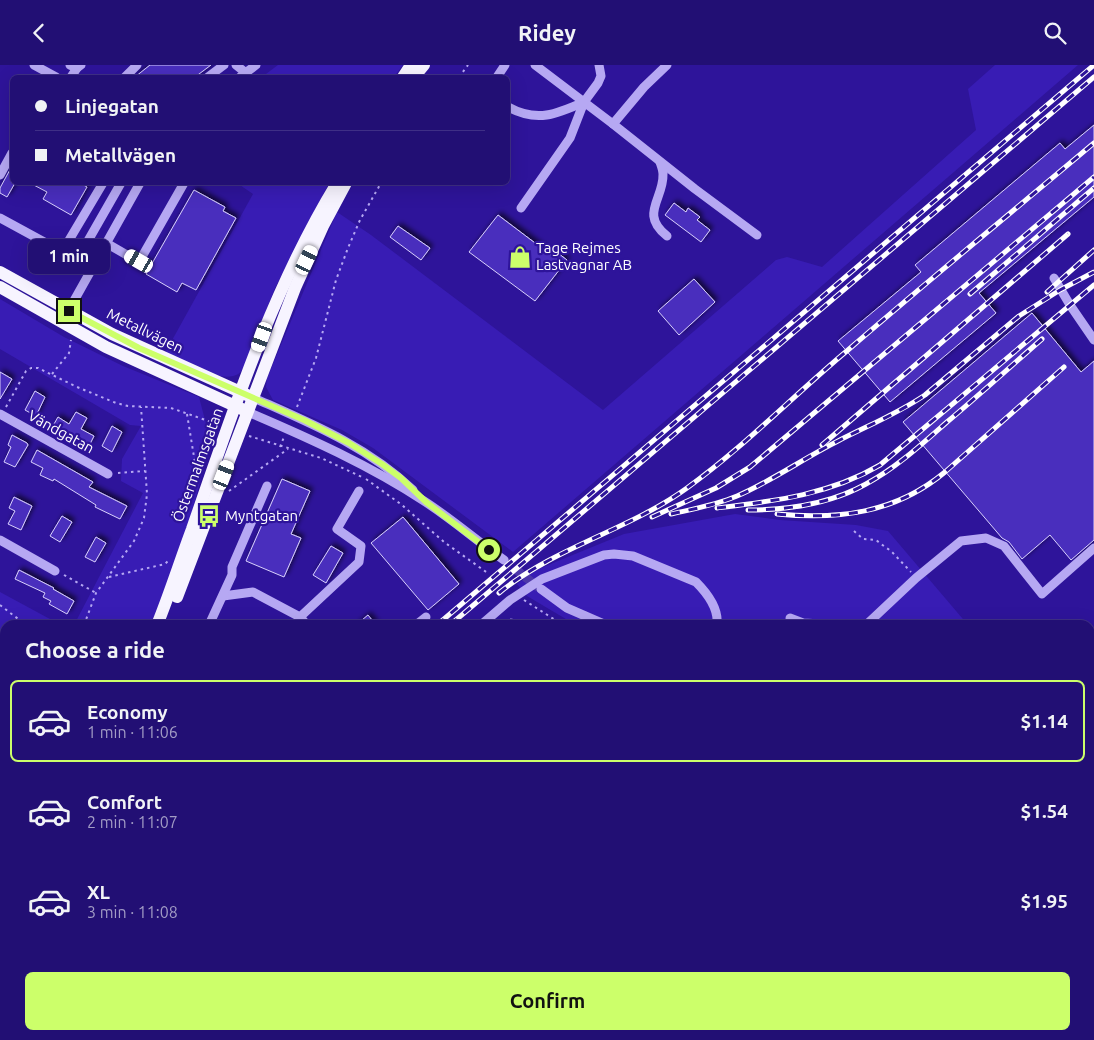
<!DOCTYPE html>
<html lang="en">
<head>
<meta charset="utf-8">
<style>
	body { margin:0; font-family:Ubuntu,sans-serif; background:#2e1d7c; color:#f1f3f6; height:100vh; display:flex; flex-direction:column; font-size:19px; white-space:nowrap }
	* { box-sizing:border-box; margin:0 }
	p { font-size:16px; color:#a29cc5 }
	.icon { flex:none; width:28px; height:28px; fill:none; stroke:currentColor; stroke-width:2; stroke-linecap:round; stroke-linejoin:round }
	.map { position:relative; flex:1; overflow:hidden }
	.side { position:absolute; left:0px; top:555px; width:1095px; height:420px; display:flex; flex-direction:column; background:#220f74; border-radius:15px 15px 0 0; box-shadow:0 5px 20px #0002,0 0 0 1px #3f2f86 }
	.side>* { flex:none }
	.guide { position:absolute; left:10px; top:10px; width:500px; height:110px; border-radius:8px; box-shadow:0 5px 20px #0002,0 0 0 1px #3f2f86; display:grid; align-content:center; height:110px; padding:0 25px; background:#220f74 }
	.end { position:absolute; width:22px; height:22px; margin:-11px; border:6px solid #ccff6a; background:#111; box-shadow:0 0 0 2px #111 }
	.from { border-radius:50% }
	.bubble { position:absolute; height:35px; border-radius:8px; background:#220f74; box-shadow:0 5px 20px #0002,0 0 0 1px #3f2f86; font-size:16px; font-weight:700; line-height:35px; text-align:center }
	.car { position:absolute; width:15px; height:30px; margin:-15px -8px; border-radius:6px; box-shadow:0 0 4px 1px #0007; background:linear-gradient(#fff 24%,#345 0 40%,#fff 0 76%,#345 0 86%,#fff 0) }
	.guide b { display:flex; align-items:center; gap:18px; height:48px; font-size:19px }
	.guide b+b { border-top:1px solid #3f2f86 }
	.guide i { width:12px; height:12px; background:#f1f3f6 }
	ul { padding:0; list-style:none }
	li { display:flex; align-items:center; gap:15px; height:82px; margin:0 10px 8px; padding:0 15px; border:2px solid transparent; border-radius:8px }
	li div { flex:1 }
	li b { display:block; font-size:19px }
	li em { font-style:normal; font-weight:700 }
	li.active { border-color:#ccff6a }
	li>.icon { width:45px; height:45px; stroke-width:1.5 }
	h2 { padding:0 25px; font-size:22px; line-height:60px }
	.cta { display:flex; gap:10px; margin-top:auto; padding:10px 25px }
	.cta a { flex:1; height:58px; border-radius:8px; background:#ccff6a; color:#111; font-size:20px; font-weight:700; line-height:58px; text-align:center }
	header { display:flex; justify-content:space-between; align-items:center; height:65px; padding:0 25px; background:#220f74; font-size:22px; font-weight:700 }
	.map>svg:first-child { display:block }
	.green { fill:#381cb4 }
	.building { fill:#4a2fbd; stroke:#d8d0fd; filter:url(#shadow) }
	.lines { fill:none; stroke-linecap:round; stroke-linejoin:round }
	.minor-tunnel { stroke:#4d37a9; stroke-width:9; stroke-dasharray:9 4.5; stroke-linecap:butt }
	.path { stroke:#b6a8f3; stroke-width:2; stroke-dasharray:2.5 4; stroke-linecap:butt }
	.minor { stroke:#b6a8f3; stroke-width:9 }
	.major { stroke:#f7f4ff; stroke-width:12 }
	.rail-casing { stroke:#fff; stroke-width:5 }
	.rail { stroke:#2e149a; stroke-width:3; stroke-dasharray:9; stroke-linecap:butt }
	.route { stroke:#ccff6a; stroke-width:6 }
	.labels { text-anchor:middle; stroke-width:4.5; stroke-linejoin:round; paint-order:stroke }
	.poi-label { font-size:15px; fill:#fff; stroke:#2e149a; text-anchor:start }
	.street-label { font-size:15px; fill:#fff; stroke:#2e149a }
</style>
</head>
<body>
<header><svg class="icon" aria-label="back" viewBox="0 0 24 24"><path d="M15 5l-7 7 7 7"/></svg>Ridey<svg class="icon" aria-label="search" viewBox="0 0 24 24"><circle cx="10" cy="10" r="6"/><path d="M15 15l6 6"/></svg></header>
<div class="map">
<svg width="1094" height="975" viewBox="0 0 1094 975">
	<defs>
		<filter id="shadow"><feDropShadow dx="3" dy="-3" stdDeviation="2.5" flood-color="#0009"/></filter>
	</defs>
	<rect width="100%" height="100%" fill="#2e149a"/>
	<!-- green -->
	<g class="green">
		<polygon points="278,0 403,0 394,12 262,12"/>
		<polygon points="995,0 1078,0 513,487 373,383 342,365 273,335 266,322 267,313 337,147 371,170 603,345 776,195 787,192 822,202 976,65 968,24"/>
		<path d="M237 118H329L275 223 244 302C242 305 240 309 236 310 219 318 181 296 165 288L253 129Z"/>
		<polygon points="0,234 64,272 123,301 199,332 211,378 187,464 152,560 74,560 143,428 121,416 122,394 141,361 130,360 0,284"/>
		<polygon points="735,449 780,455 856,460 888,466 968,560 576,560 527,531 517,519 536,505 624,469"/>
		<polygon points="0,527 61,560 5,560 5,650 0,644"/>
		<polygon points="5,712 5,790 0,796 0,717"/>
	</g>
	<!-- building -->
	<g class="building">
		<polygon points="150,0 211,0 195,12 135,12"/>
		<polygon points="1094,60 1094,132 979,228 996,248 890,337 838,276 921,207 915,200 1060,78 1065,84"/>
		<polygon points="12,101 12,118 15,118 7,132 0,128 0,123"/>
		<polygon points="30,118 80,118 87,122 71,150 43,134 47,127"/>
		<polygon points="194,125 225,142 223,146 236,153 196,225 182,218 177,227 146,209"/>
		<polygon points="674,138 686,147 688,143 700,152 697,155 710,165 701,177 665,150"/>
		<polygon points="498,150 551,190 554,185 567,195 535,236 469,187"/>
		<polygon points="398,161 430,183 421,195 390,172"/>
		<polygon points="694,214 715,237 679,270 658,246"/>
		<polygon points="1032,248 1081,307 1094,296 1094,475 1071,495 1050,470 1022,494 1009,477 1002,473 903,357"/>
		<polygon points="0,307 12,314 0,334"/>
		<polygon points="35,326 45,332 36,351 25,345"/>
		<polygon points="76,347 87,353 81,364 94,371 90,379 54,359 58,352 69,359"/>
		<polygon points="112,361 122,367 112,387 102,381"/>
		<polygon points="12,370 27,378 28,380 15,402 4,397 11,382 8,380"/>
		<polygon points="37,385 93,417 89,422 127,441 120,454 95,442 96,440 54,414 53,416 40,410 43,403 31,397"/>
		<polygon points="282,414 310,426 291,469 301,473 284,512 246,496"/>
		<polygon points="14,432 32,441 21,465 8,459 15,446 9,443"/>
		<polygon points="62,451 72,457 60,477 50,471"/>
		<polygon points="403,452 459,519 428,545 371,478"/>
		<polygon points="96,472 106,478 95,497 85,492"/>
		<polygon points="331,481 343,488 326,518 313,510"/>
		<polygon points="19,505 54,523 53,524 74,536 67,549 49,539 51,536 43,532 45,528 15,514"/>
		<polygon points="368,550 376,560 356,560"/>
	</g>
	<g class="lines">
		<!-- minor-tunnel -->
		<polyline class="minor-tunnel" points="504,495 539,523"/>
		<!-- path -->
		<g class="path">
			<polyline points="459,12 468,0"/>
			<polyline points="52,309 69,288 71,275"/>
			<polyline points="6,342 26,306 31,303 38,303 77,322 116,338 128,341 171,343 217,359"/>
			<polyline points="297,342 316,293 336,215 348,183 360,155 381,118"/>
			<polyline points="187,349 195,398 199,410"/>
			<polyline points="249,371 321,393 362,412"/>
			<polyline points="280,382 284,372"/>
			<polyline points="118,408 145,406"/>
			<polyline points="366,414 402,440 444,477 489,509"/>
			<polyline points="229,426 288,384"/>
			<polyline points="854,466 863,474 876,475 881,479 891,486 911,507"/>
			<polyline points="64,510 96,528"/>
			<polyline points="109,512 165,499 169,495"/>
			<polyline points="524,535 563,560"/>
			<polyline points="0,540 26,560"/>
			<path d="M498 559C509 552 514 554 525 560"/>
			<polyline points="84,560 96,528 134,476 144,453 147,429 141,342"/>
			<polyline points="1090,699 1094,698"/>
			<polyline points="0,801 5,795"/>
			<polyline points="1042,970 1043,975"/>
			<polyline points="453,972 458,970"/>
		</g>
		<!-- minor -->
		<g class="minor">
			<polyline points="34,0 56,12"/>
			<polyline points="70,0 77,3 81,0"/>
			<polyline points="236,0 246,8"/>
			<polyline points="535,0 613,59 644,22 667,0"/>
			<polyline points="71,12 77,3"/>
			<polyline points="125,12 137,0"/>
			<polyline points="208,12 224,0"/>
			<polyline points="240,12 256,0"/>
			<polyline points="497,12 505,0"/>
			<path d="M508 42C537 58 557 49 584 37"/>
			<polyline points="613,59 695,124 757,170"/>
			<path d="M660 97C661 100 663 105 663 109 664 134 639 149 667 171"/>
			<polyline points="0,110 12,88"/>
			<polyline points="521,143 570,73 584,37 598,18 601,11 599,0"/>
			<polyline points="0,153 92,203"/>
			<polyline points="106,178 139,197 184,118"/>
			<polyline points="62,187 103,118"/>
			<polyline points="77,195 121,118"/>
			<polyline points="1054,213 1070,240 1094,275"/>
			<polyline points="66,250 140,118"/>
			<path d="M254 333C310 358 367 381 413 425"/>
			<path d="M248 347C309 373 369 400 424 436 452 454 477 476 504 495"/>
			<polyline points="0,349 108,409"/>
			<polyline points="0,475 55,506"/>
			<polyline points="541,524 567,543 606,560"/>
			<polyline points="223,531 253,527 300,552 307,560"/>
			<polyline points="300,552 359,497 361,481 337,464 359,426"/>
			<polyline points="790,553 803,558 842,560"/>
			<polyline points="209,560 232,510 232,502 267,421"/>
			<polyline points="416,560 426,552"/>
			<path d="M481 560 510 535 542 514 604 490 614 489 633 491 696 517C707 528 719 543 717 560"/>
			<polyline points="866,560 916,513 961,476 986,473 1004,481 1042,529 1094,483"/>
			<polyline points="0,650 4,646"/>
			<polyline points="1090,673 1094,671"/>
			<polyline points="1090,791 1094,790"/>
			<polyline points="0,848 5,842"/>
			<polyline points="0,902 5,898"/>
			<polyline points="1090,932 1094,931"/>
			<polyline points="0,969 5,964"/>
			<polyline points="148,970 150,975"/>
			<polyline points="421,970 423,975"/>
			<polyline points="442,970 444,975"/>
			<polyline points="687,970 687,975"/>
			<polyline points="1022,970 1024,975"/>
			<polyline points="268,975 286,970"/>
			<polyline points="780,975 815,970"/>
		</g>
		<!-- major -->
		<g class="major">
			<polyline points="403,12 411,0"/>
			<polyline points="414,12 424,0"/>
			<polyline points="0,207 112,269 247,330"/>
			<polyline points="0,222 106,282 244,345"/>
			<polyline points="177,532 295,223 323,161 346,118"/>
			<path d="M157 560C170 528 180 496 192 464 233 346 272 225 337 118"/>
			<polyline points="0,818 5,812"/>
		</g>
		<defs>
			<g id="rail">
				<polyline points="1047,227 1094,185"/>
				<polyline points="970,229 1094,123"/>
				<polyline points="822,380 1068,169"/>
				<path d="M717 443C774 436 829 430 880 400L1094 220"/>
				<path d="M748 445C788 445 830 439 866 419 896 403 922 379 947 357 979 330 1010 302 1042 274"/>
				<path d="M671 449C693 444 716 440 737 431 772 416 804 393 838 376 867 361 897 349 925 330L1019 251 1060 225 1094 207"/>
				<path d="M777 449C839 455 896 448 945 407L1064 302"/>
				<polyline points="652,452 716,423 750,402 1094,112"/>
				<path d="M499 528C555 482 629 465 687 423 744 382 794 330 848 285 929 215 1012 147 1094 78"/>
				<polyline points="437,560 1094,0"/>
				<polyline points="450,560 1094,12"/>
				<polyline points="0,934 5,930"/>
				<polyline points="0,952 5,948"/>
			</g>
		</defs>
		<!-- rail casing -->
		<use href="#rail" class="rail-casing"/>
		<!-- rail -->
		<use href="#rail" class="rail"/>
	</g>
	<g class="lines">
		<!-- route -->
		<polyline class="route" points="69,246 139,283 304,355 349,378 382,399 401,413 426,437 489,485"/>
	</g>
	<!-- icons -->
	<defs>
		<symbol id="shop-bare" viewBox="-9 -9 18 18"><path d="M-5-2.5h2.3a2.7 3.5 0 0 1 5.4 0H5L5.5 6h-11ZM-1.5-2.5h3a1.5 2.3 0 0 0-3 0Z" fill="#ccff6a" stroke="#2e149a" stroke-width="2.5" paint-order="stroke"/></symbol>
		<symbol id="bus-bare" viewBox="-9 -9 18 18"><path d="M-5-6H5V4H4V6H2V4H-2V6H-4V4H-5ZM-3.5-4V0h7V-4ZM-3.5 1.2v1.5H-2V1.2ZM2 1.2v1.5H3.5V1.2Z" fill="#ccff6a" stroke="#2e149a" stroke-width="2.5" paint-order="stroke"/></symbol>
	</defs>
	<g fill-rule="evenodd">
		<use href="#shop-bare" x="504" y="176" width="32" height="32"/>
		<use href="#bus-bare" x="193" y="435" width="32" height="32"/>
	</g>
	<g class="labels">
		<!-- poi labels -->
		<g class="poi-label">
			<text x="536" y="188">Tage Rejmes<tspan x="536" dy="17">Lastvagnar AB</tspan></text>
			<text x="225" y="456">Myntgatan</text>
		</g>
		<!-- street labels -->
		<g class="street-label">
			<text transform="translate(145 266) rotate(26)" y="5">Metallvägen</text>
			<text transform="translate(61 367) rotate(29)" y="5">Vändgatan</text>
			<text transform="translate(198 400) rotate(-70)" y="5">Östermalmsgatan</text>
		</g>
	</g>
</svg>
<i class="end from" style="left:489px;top:485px"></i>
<i class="end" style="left:69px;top:246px"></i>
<div class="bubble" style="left:28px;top:174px;width:82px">1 min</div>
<i class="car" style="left:307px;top:195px;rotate:25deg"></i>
<i class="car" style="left:139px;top:196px;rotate:300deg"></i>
<i class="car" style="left:262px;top:272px;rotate:200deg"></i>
<i class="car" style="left:224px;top:410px;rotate:21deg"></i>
<div class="guide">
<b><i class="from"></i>Linjegatan</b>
<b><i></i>Metallvägen</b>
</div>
<section class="side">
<h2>Choose a ride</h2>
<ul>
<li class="active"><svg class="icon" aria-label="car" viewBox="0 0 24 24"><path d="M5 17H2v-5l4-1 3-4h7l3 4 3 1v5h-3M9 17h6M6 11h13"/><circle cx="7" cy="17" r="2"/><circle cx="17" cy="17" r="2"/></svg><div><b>Economy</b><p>1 min · 11:06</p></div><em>$1.14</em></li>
<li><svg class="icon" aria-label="car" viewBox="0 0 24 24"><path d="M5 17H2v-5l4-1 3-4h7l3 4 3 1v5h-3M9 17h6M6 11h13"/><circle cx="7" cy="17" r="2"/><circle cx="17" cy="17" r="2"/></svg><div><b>Comfort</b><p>2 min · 11:07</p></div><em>$1.54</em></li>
<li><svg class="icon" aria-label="car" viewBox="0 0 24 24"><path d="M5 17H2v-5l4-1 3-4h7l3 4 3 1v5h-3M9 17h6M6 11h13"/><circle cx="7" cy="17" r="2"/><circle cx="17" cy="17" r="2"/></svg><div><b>XL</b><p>3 min · 11:08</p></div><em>$1.95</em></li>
</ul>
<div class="cta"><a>Confirm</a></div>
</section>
</div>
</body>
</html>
